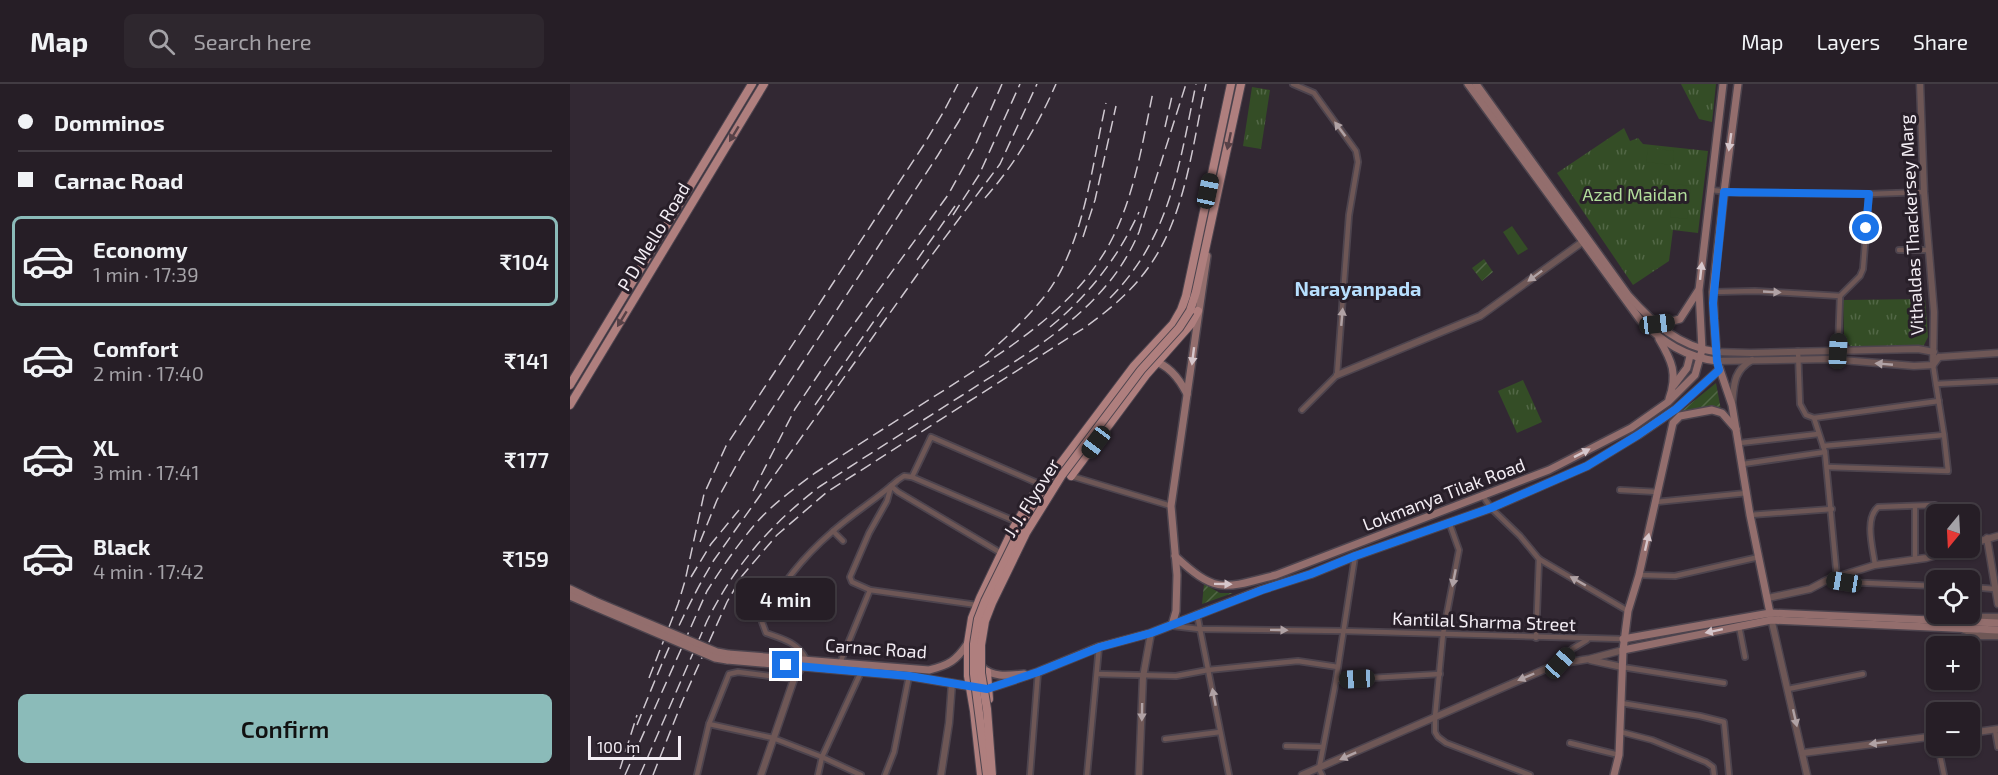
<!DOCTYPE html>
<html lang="en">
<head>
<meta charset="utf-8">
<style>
	body { margin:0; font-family:"Exo 2",sans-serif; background:#2e272e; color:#f1f3f6; height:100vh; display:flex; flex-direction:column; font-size:22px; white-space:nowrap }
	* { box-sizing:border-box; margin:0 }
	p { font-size:20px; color:#a4a2a7 }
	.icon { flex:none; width:33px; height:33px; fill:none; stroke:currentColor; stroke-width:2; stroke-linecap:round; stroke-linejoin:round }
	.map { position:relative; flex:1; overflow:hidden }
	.side { display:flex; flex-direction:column; background:#261e26; width:570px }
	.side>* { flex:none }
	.banner { display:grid; align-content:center; height:132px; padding:0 18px; background:#261e26 }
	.needle { width:39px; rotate:198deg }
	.tools { position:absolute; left:1356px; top:420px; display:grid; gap:12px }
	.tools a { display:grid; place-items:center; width:54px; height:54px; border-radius:9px; background:#261e26; box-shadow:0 2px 4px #0004,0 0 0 2px #423c43; font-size:30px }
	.scale { position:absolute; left:18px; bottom:15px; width:93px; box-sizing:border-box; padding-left:6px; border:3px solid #f3edf4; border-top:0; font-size:16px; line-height:21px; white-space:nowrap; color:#f3edf4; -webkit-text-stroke:4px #281f29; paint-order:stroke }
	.end { position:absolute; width:27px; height:27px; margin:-14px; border:8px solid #1a73e8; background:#fff; box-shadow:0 0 0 3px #fff }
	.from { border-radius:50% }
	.bubble { position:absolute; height:42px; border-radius:9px; background:#261e26; box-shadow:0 2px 4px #0004,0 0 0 2px #423c43; font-size:20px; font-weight:600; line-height:42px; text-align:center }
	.car { position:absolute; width:18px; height:36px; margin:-18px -9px; border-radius:8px; box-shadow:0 0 4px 2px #0007; background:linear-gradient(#222 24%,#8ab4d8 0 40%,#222 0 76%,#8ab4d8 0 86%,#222 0) }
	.banner b { display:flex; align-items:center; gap:21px; height:57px; font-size:22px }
	.banner b+b { border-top:2px solid #423c43 }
	.banner i { width:15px; height:15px; background:#f1f3f6 }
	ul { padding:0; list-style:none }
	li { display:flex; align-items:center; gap:18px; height:90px; margin:0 12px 9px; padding:0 6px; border:3px solid transparent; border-radius:9px }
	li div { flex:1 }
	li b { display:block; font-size:22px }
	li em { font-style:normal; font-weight:600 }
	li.current { border-color:#8bbbb9 }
	li>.icon { width:54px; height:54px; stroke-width:1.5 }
	.primary-button { display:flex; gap:12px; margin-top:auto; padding:12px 18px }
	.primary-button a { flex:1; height:69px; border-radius:9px; background:#8bbbb9; color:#111; font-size:24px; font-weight:600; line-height:69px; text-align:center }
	header { display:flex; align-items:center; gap:36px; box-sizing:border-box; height:84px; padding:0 30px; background:#261e26; border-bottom:2px solid #423c43 }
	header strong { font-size:28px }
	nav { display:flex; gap:33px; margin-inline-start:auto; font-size:21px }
	.search { width:420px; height:54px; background:#2e272e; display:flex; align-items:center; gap:15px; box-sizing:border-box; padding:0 21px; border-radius:9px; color:#a4a2a7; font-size:22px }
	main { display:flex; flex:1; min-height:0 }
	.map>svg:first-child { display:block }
	.park { fill:url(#park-tufts) }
	.garden { fill:url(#garden-furrows) }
	.pitch { fill:#344d26 }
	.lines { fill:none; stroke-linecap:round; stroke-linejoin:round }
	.minor-casing { stroke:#4d444e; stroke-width:8 }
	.tertiary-casing { stroke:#4d444e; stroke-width:9 }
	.secondary-casing { stroke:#4d444e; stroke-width:10 }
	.primary-casing { stroke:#4d444e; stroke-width:10 }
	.minor { stroke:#6e5756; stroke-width:4.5 }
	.tertiary { stroke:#6e5756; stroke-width:6 }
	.secondary { stroke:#936e6d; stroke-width:7 }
	.primary { stroke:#af7f7e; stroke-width:8 }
	.rail { stroke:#cfc8d0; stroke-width:1.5; stroke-dasharray:12 6; stroke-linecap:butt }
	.secondary-bridge-casing { stroke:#4d444e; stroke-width:10; stroke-linecap:butt }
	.primary-bridge-casing { stroke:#4d444e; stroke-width:10; stroke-linecap:butt }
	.secondary-bridge { stroke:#936e6d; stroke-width:7 }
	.primary-bridge { stroke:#af7f7e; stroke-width:8 }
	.oneway { fill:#b0a2a5 }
	.oneway2 { fill:#574147 }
	.oneway3 { fill:#d6c7cc }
	.route { stroke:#1a73e8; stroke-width:8 }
	.labels { text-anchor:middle; stroke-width:6; stroke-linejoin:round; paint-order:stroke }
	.park-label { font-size:18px; fill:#b2de9c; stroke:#281f29 }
	.street-label { font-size:18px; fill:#f3edf4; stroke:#281f29 }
	.neighbourhood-label { font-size:20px; font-weight:bold; fill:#b7dffe; stroke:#281f29 }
</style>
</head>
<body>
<header>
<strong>Map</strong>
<div class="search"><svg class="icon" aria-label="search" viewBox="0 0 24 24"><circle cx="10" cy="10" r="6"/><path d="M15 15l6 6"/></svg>Search here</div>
<nav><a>Map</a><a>Layers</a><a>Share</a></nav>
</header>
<main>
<section class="side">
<div class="banner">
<b><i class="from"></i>Domminos</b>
<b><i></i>Carnac Road</b>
</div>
<ul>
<li class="current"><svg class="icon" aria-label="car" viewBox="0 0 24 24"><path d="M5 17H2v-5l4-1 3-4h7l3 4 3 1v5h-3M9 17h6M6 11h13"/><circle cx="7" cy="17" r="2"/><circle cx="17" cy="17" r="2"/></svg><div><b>Economy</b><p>1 min · 17:39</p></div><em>₹104</em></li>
<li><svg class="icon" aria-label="car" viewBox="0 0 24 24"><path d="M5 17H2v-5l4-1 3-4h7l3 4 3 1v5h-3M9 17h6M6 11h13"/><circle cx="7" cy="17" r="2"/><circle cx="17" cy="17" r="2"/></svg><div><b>Comfort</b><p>2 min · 17:40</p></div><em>₹141</em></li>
<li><svg class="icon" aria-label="car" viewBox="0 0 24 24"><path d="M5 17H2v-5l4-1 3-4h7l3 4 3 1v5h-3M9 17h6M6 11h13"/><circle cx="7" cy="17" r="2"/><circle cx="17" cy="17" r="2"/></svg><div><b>XL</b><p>3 min · 17:41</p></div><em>₹177</em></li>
<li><svg class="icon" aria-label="car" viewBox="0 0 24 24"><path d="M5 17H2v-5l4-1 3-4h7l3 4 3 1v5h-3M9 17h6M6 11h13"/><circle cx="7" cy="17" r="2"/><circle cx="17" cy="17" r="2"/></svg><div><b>Black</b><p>4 min · 17:42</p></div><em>₹159</em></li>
</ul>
<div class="primary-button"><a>Confirm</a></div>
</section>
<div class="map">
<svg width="1428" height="691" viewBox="0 0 1428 691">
	<defs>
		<pattern id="park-tufts" width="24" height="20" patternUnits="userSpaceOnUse" patternTransform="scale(1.5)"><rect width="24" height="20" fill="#344d26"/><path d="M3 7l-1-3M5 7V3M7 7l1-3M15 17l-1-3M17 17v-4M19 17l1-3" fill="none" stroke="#526746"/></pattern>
		<pattern id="garden-furrows" width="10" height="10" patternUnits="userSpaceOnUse" patternTransform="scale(1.5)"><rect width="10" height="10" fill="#344d26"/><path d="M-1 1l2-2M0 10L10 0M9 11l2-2" fill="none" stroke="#526746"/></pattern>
	</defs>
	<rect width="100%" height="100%" fill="#322833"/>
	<!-- park -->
	<g class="park">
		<polygon points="1111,0 1146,0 1142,38 1129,35"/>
		<polygon points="682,3 700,6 691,65 673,62"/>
		<polygon points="1054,44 1060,57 1068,54 1073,60 1138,67 1128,149 1103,146 1099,177 1063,201 987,89"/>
		<polygon points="1355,215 1358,253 1353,263 1280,262 1274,252 1273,216"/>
		<polygon points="953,296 972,338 947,349 928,307"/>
	</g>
	<!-- garden -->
	<g class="garden">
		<polygon points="914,175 923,188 912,197 902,184"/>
		<polygon points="1146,299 1151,326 1143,324 1109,329"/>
		<polygon points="634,500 650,509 663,509 632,520"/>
	</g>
	<!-- pitch -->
	<g class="pitch">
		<polygon points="1078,64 1104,67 1103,81 1076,78"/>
		<polygon points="1104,100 1121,102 1117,135 1100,133"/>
		<polygon points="942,142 958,165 948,171 933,148"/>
	</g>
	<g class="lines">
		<defs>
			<g id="minor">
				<polyline points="723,0 744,9 786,67 788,78 779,131 767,291 732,326"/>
				<polyline points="1141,106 1170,109 1299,110 1354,108"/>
				<polyline points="1329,166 1359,166"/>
				<polyline points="1143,208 1185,207 1270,212"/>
				<polyline points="1270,212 1290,192 1293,185 1299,110"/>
				<polyline points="1228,267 1230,320 1236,331 1244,334 1255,368 1267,494"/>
				<polyline points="1268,267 1270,212"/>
				<polyline points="1366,300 1428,297"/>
				<polyline points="1244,334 1369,317"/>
				<polyline points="1170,359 1248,350"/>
				<polyline points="1253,362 1374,351"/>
				<polyline points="1173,380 1255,368"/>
				<polyline points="1257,383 1378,387 1374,351 1363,281"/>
				<polyline points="501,392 601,422"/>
				<polyline points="342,393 361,353 472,401"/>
				<polyline points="321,402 317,417 299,449 280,493 282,498 300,506 407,521"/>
				<polyline points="321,402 328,408 431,469"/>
				<polyline points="1050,406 1088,408"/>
				<polyline points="913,412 921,424 950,452 969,475 1058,527"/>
				<polyline points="1086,418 1177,409"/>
				<polyline points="1345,423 1345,476"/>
				<polyline points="1180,431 1262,425"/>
				<polyline points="879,438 889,466 873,550 865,633 865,648 868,653 876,659 960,691"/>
				<polyline points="263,447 273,457"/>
				<path d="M1305 481C1303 465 1294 435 1308 423L1365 421 1370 424 1373 430"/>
				<polyline points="1069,491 1105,492 1189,473"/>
				<polyline points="1258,496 1274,498 1366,502"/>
				<polyline points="213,502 225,507 231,498"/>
				<polyline points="1400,503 1425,505"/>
				<polyline points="627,530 659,691"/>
				<polyline points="603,542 629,545 774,547 1053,555"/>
				<polyline points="1169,542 1175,573"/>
				<polyline points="966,554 969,475"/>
				<path d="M236 575C227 558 213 555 196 549L192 538C208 504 233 473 262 448 283 429 307 415 328 396L334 392 342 393 447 438"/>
				<polyline points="270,579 300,506"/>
				<polyline points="990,579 1002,565 1017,556"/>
				<polyline points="1052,583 1154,599"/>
				<polyline points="527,590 606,592 638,586 728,577 768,583"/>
				<polyline points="766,596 870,590"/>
				<polyline points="1218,605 1293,590"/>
				<polyline points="1051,619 1130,632 1154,638 1159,691"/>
				<polyline points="139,640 203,654 252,673 291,691"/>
				<polyline points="1425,646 1428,663"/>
				<polyline points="1051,648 1082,656 1136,678 1143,683 1144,691"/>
				<polyline points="595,655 650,648"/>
				<polyline points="1000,659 1049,671"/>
				<polyline points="716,662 753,663"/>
				<polyline points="1368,662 1374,691"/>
				<polyline points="127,691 139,640 159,590 168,588 224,595"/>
				<polyline points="248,691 252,673 291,588"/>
				<polyline points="315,691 324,668 339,592"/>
				<polyline points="460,691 468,588"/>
				<polyline points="517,691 529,563"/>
				<polyline points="752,691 749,685 766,596 785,472"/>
			</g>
			<g id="tertiary">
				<polyline points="1350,0 1354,108 1364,228 1363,281"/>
				<polyline points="1147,268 1181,269 1348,265 1364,268"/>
				<polyline points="1369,273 1428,269"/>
				<polyline points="1147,277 1260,275 1344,282 1363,281 1369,273"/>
				<polyline points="767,291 910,232 1015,156"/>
				<path d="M1162 321C1164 301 1163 287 1182 276"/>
				<polyline points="1417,454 1428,520"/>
				<polyline points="1400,460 1428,452"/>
				<polyline points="1198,514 1240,505 1257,496 1305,481 1356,474 1393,464"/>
				<polyline points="1201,534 1237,691"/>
				<polyline points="1397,537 1407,533 1428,533"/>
				<polyline points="1394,546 1410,552 1428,552"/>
				<polyline points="1020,576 1052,583"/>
				<polyline points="1400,649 1428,645"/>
				<polyline points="1233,669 1366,652"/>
				<polyline points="191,691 224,595 233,582"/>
				<polyline points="371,691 379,639 382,599"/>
				<polyline points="569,691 573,593 581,549"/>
				<polyline points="732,691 987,580 1019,575 1053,566"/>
			</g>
			<g id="secondary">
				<path d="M898 0 1071 237C1093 258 1115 273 1147 277"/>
				<path d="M906 0 1058 211C1082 238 1109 263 1147 268"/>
				<polyline points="1168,0 1154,108 1143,208 1144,235 1147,277 1162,321 1180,431 1200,529"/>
				<polyline points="1087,241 1110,235 1128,207"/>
				<path d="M1089 255C1102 277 1108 290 1099 315"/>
				<path d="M583 277C599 281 610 296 617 310"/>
				<polyline points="1104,301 1117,284 1120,272"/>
				<path d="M605 472C646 510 653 505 706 491L979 386 1061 344 1098 318 1125 291 1132 266 1129 206 1153 0"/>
				<polyline points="0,505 25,517"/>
				<polyline points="0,512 23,522"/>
				<polyline points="602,541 606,527 607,491 601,422 637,172"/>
				<polyline points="1053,555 1200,529 1428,539"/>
				<polyline points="1053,566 1201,536 1428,546"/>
				<path d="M158 570 359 586C379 581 386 577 398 559"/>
				<polyline points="157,576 339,592 404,603"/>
				<path d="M413 584C424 594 440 591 454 590"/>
				<polyline points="414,605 417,605 468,588 529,563 581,549 691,506 741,490 785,472 921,424 1017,382 1068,351 1106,325 1149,286"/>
				<polyline points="1044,691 1049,671 1053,566 1058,527 1069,491 1103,339 1110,332 1142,326 1152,329 1166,345"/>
			</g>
			<g id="primary">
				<polyline points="620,227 626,208 671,0"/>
				<polyline points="0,301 182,0"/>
				<polyline points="0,321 194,0"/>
				<polyline points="501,392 576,291 621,240 628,227"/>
				<polyline points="450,446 473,406"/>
				<polyline points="417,588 419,615"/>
				<polyline points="411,691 404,627 398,592 398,559 402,534 410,514 444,443 461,414 485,387 564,282 603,240 611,226 616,212 661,0"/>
			</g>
		</defs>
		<!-- minor casing -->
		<use href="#minor" class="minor-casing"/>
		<!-- tertiary casing -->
		<use href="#tertiary" class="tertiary-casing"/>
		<!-- secondary casing -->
		<use href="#secondary" class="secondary-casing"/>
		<!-- primary casing -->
		<use href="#primary" class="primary-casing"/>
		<!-- minor -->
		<use href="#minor" class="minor"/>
		<!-- tertiary -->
		<use href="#tertiary" class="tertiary"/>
		<!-- secondary -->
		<use href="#secondary" class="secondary"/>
		<!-- primary -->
		<use href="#primary" class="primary"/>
		<!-- rail -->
		<g class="rail">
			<polyline points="595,43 602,12"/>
			<path d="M415 114C445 80 468 41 486 0"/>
			<polyline points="383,131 409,91 450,0"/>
			<polyline points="513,153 525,116 546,22"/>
			<polyline points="347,176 385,122"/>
			<path d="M540 214C601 152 609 81 626 0"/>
			<path d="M480 243C518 212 548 174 569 128"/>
			<path d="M415 272C436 254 457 234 474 213 514 163 522 80 536 19"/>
			<polyline points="245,321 316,220"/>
			<polyline points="183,407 225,325 267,263 378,111 404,64 432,0"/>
			<polyline points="130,458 147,416 172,371 368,71 389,37 409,0"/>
			<polyline points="121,493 141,460 169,426"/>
			<polyline points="79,594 108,520 115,497 134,410 156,362 353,62 374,27 388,0"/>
			<path d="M67 641C89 585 113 527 144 476L347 191 430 80 467 0"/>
			<polyline points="50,685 67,631"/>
			<path d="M55 691 137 507C152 483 169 459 187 438 204 419 225 404 245 389 288 361 332 333 376 305 439 264 508 223 543 153 565 109 573 56 583 8"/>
			<path d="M70 691 137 537C165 481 200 441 249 403 296 372 344 342 391 312 459 268 537 226 569 148L616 0"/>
			<path d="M83 691 112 618 157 518 172 492 207 451 257 408 514 244C538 227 561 208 578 184 616 132 622 61 636 0"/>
		</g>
		<defs>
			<g id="secondary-bridge">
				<polyline points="25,517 147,568 158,570"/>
				<polyline points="23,522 145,574 157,576"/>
			</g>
			<g id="primary-bridge">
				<polyline points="417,691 404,590 404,560 408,535 415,517 450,446"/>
				<polyline points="422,691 417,625 411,589 411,561 415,537 422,519 456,449 492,391 571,286 609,244 620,227"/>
			</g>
		</defs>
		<!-- secondary-bridge casing -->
		<use href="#secondary-bridge" class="secondary-bridge-casing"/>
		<!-- primary-bridge casing -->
		<use href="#primary-bridge" class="primary-bridge-casing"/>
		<!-- secondary-bridge -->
		<use href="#secondary-bridge" class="secondary-bridge"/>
		<!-- primary-bridge -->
		<use href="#primary-bridge" class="primary-bridge"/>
	</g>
	<!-- one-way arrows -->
	<defs><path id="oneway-solid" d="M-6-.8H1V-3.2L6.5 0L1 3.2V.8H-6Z" transform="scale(1.5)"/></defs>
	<g class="oneway">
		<use href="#oneway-solid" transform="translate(770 45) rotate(-127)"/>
		<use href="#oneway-solid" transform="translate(965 192) rotate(143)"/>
		<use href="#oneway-solid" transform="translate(1202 208) rotate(3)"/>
		<use href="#oneway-solid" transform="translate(772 233) rotate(-85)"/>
		<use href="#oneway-solid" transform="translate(1314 280) rotate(-175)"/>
		<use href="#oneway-solid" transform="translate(884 494) rotate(101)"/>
		<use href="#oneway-solid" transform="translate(1008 497) rotate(-150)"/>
		<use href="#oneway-solid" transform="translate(709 546) rotate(1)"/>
		<use href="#oneway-solid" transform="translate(956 593) rotate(157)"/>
		<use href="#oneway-solid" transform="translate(644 613) rotate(-101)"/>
		<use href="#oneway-solid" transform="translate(572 628) rotate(91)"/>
		<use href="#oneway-solid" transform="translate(1225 634) rotate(77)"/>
		<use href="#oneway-solid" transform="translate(1308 659) rotate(173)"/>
		<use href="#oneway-solid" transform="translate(778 672) rotate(156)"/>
	</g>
	<g class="oneway2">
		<use href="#oneway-solid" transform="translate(164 50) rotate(121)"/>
		<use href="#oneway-solid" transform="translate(659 57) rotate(102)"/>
		<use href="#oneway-solid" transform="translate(52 235) rotate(121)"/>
	</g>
	<g class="oneway3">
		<use href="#oneway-solid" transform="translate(1160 58) rotate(98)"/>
		<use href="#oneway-solid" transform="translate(1131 187) rotate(-84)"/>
		<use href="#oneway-solid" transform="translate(623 272) rotate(97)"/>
		<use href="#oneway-solid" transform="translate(1012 369) rotate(-27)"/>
		<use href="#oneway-solid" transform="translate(1077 458) rotate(-77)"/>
		<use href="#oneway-solid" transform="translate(653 500) rotate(1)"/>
		<use href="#oneway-solid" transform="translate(1144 547) rotate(168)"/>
	</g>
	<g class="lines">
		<!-- route -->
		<polyline class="route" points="216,581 339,592 417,605 468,588 530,563 581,549 692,506 741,490 785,472 921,424 1017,382 1068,351 1106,325 1149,286 1147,277 1143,219 1154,108 1299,110 1296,144"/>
	</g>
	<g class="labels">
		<!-- park labels -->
		<g class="park-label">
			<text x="1065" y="117">Azad Maidan</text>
		</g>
		<!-- street labels -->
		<g class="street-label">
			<text transform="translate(1342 141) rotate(-93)" y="6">Vithaldas Thackersey Marg</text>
			<text transform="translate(84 153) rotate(-59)" y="6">P D Mello Road</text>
			<text transform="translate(874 411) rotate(-21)" y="6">Lokmanya Tilak Road</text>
			<text transform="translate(462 414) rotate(-58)" y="6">J. J. Flyover</text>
			<text transform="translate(914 538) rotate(2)" y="6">Kantilal Sharma Street</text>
			<text transform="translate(306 565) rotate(4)" y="6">Carnac Road</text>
		</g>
		<!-- neighbourhood labels -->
		<g class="neighbourhood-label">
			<text x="788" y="212">Narayanpada</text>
		</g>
	</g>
</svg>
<div class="tools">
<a><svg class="needle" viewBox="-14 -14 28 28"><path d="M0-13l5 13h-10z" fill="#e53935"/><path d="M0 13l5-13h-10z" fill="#a4a2a7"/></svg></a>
<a><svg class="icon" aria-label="locate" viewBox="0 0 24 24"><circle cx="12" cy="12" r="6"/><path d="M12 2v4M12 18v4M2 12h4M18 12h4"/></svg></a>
<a>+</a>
<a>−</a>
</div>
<div class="scale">100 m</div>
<i class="end from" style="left:1296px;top:144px"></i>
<i class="end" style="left:216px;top:581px"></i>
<div class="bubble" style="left:166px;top:494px;width:99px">4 min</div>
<i class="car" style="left:638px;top:107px;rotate:12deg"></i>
<i class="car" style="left:1087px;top:240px;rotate:83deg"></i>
<i class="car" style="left:1268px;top:267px;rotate:3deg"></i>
<i class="car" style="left:526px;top:358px;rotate:217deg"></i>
<i class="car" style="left:1274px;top:498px;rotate:279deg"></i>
<i class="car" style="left:990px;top:579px;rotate:42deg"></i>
<i class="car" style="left:787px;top:595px;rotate:267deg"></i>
</div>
</main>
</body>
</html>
